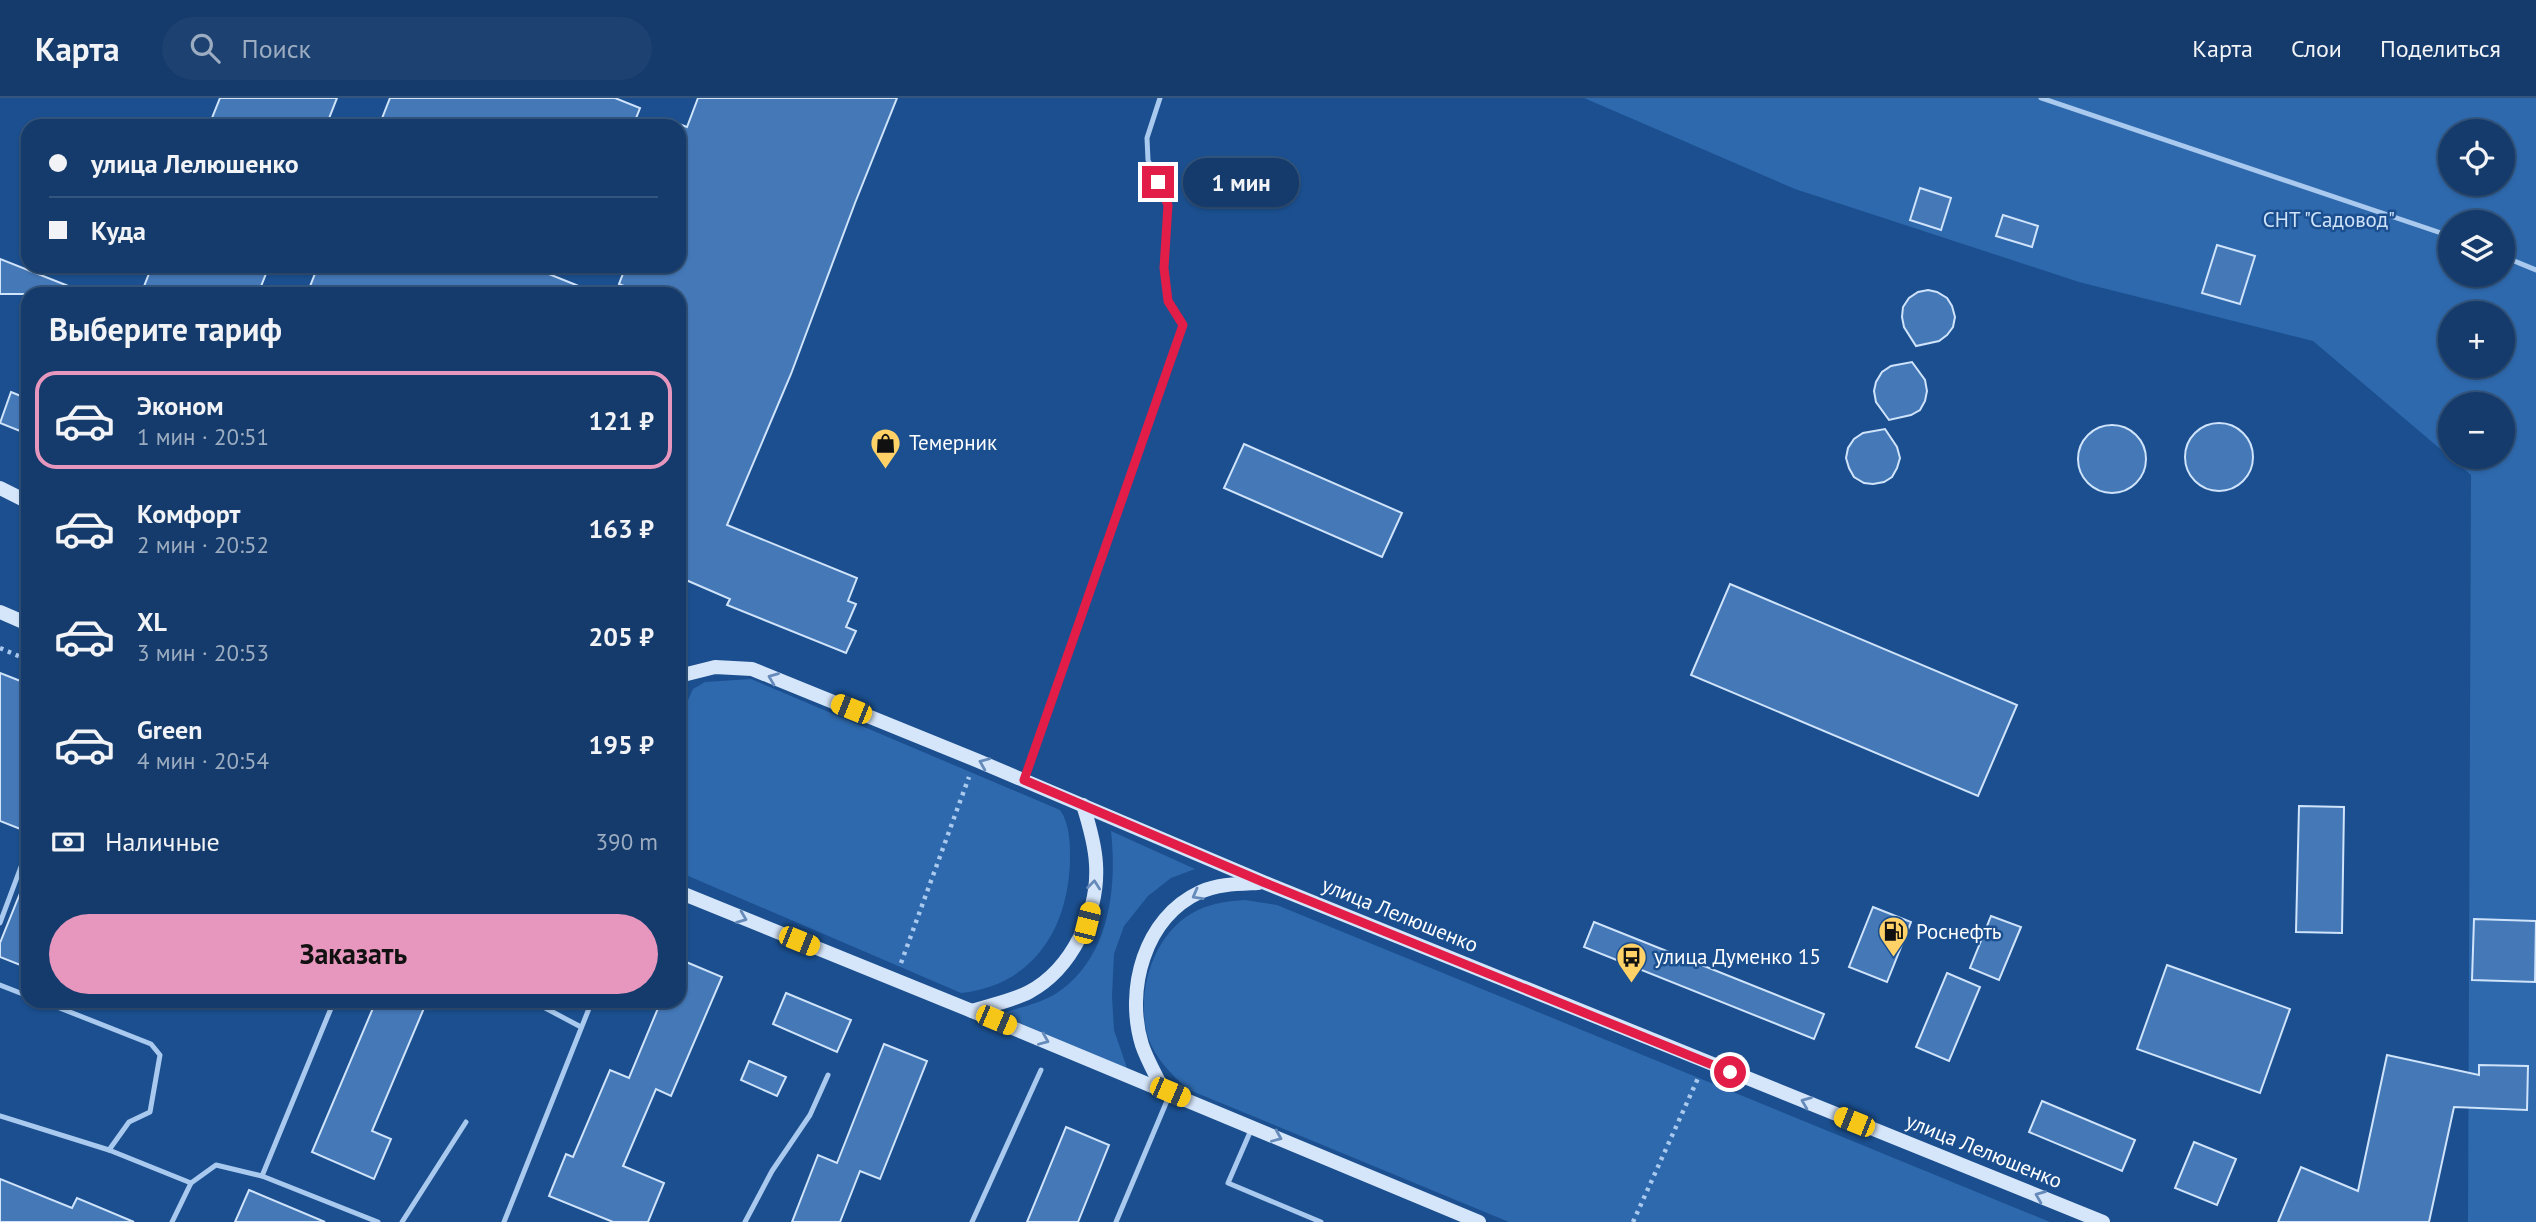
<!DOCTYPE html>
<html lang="ru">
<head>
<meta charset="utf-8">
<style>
	body { margin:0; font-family:"PT Sans",sans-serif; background:#1d4271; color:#f1f3f6; height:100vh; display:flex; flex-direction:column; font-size:26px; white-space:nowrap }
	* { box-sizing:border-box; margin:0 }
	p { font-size:23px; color:#9dadc1 }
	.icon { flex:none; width:38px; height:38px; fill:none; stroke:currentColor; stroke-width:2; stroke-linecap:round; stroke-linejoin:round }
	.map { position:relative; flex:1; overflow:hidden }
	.drawer { position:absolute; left:21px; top:189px; width:665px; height:721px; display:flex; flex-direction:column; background:#143b6b; border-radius:21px; box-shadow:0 2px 5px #0004,0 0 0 2px #33557e }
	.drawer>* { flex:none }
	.hud { position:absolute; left:21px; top:21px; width:665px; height:154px; border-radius:21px; box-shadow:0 2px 5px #0004,0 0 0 2px #33557e; display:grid; align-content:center; height:154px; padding:0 28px; background:#143b6b }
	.tools { position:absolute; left:2438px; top:21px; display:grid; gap:14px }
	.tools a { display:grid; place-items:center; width:77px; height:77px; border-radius:50%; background:#143b6b; box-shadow:0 2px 5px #0004,0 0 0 2px #33557e; font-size:35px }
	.end { position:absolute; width:32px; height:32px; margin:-16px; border:9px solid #e11d48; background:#fff; box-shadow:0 0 0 4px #fff }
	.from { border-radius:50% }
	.bubble { position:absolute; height:49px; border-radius:24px; background:#143b6b; box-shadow:0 2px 5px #0004,0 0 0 2px #33557e; font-size:23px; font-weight:700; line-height:49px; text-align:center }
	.car { position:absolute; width:21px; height:42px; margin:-21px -10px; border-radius:9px; box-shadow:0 0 5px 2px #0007; background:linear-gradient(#f5c518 24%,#345 0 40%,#f5c518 0 76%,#345 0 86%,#f5c518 0) }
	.hud b { display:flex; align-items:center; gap:24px; height:66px; font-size:26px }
	.hud b+b { border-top:2px solid #33557e }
	.hud i { width:18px; height:18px; background:#f1f3f6 }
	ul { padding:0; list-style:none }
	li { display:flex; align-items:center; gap:21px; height:98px; margin:0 14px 10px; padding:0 14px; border:4px solid transparent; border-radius:21px }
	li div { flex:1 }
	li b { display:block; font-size:26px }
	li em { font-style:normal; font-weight:700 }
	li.active { border-color:#e797bd }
	li>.icon { width:63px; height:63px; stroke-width:1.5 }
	h2 { padding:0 28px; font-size:32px; line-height:84px }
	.pay { display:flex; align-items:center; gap:18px; height:77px; padding:0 28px; font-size:26px }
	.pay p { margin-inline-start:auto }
	.primary-button { display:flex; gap:14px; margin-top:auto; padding:14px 28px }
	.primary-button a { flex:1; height:80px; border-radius:42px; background:#e797bd; color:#111; font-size:28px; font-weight:700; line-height:80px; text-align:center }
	header { display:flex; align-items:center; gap:42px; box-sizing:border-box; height:98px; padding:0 35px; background:#143b6b; border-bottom:2px solid #33557e }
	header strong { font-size:33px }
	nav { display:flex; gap:38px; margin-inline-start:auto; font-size:24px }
	.search { width:490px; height:63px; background:#1d4271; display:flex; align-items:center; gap:18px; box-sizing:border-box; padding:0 24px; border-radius:38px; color:#9dadc1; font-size:26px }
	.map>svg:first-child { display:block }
	.green { fill:#2e69ad; fill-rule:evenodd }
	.building { fill:#4478b7; stroke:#cfe3fa; stroke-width:2 }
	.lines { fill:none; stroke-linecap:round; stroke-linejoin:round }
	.path { stroke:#a9c9ee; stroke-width:4.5; stroke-dasharray:3.5 5; stroke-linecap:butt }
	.lane { stroke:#a9c9ee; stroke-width:5 }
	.secondary { stroke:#d6e6fa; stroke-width:14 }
	.oneway { stroke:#668bba }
	.route { stroke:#e11d48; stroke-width:9 }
	.labels { text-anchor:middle; stroke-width:5; stroke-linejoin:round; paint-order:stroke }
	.park-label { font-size:21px; fill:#cfe3fa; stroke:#1b4f8f }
	.poi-label { font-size:21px; fill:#fff; stroke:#1b4f8f; text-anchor:start }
	.street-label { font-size:21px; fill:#fff; stroke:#1b4f8f }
</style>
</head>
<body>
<header>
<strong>Карта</strong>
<div class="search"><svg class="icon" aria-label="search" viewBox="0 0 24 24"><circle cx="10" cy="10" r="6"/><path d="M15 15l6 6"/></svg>Поиск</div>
<nav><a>Карта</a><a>Слои</a><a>Поделиться</a></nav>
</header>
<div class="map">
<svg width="2536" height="1124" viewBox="0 0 2536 1124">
	<rect width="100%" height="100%" fill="#1b4f8f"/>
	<!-- green -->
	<g class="green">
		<path d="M1584 0H2536V1124H2468L2471 377 2313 243 2079 184 1795 91ZM2450 33H2502V86H2450ZM2450 124H2502V177H2450ZM2450 215H2502V268H2450ZM2450 306H2502V359H2450Z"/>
		<path d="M751 581 1060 712C1070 726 1070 746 1070 763 1068 831 1033 887 961 895L679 774V622L693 591 705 584Z"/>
		<path d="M1111 733 1195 771 1171 780 1148 798 1124 828 1114 856 1112 898 1114 932 1128 973 1000 916C1020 909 1044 905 1061 892 1110 856 1117 789 1111 733Z"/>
		<path d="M1245 802 1277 807 2050 1124H1509L1187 991C1172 976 1155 961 1148 939 1135 895 1153 833 1198 812 1213 805 1229 803 1245 802Z"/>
	</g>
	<!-- building -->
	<g class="building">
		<polygon points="220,0 337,0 326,28 232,28 212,20"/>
		<polygon points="390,0 615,0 640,10 633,28 379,28"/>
		<polygon points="698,0 897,0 855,105 791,276 727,427 857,480 848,503 856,506 846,529 856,533 846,555 727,507 730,501 679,479 679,196 643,196 619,186 626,168 679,168 679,26 687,29"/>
		<polygon points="1920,90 1951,100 1941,132 1910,122"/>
		<polygon points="2003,117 2038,128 2032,149 1996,138"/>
		<polygon points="2217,147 2255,158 2240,206 2202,195"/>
		<polygon points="0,161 86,195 86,196 0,196"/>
		<polygon points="152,168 269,168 258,196 141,196"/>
		<polygon points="318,168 529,168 596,195 307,196"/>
		<polygon points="1928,192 1937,194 1947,200 1952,208 1955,219 1953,229 1947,237 1939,243 1916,248 1904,229 1902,219 1903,209 1909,200 1918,194"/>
		<polygon points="1912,264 1925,282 1927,293 1925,303 1920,312 1911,317 1889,322 1876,304 1874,293 1876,284 1882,274 1891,268"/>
		<polygon points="11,294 28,301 28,313 20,333 0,325"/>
		<circle cx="2219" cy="359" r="34"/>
		<circle cx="2112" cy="361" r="34"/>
		<polygon points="1885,331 1897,349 1900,360 1897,370 1892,379 1884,384 1873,386 1864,385 1854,379 1849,370 1846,360 1848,350 1854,341 1863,335"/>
		<polygon points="1244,346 1402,415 1382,459 1224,390"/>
		<polygon points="1730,486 2017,607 1978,698 1691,577"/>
		<polygon points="0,575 28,586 28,734 0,723"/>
		<polygon points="2299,708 2344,709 2342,835 2296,834"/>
		<polygon points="27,778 28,778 28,870 0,859 0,845"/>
		<polygon points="1873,809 1911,824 1887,884 1849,869"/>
		<polygon points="1991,818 2021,829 1999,882 1970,870"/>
		<polygon points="2474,821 2536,823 2535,884 2472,882"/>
		<polygon points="1594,824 1824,916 1814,941 1584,849"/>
		<polygon points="679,861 722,879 671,998 656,991 623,1068 664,1085 648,1124 613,1124 549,1098 566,1056 573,1059 610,972 629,980 661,903 679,903"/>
		<polygon points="2167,867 2290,911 2260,995 2137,951"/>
		<polygon points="1947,875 1980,889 1949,963 1916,949"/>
		<polygon points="786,895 851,922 837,954 773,926"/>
		<polygon points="376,903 427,903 372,1033 391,1041 374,1081 312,1054"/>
		<polygon points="884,946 927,963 880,1081 860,1073 840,1124 792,1124 818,1057 837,1065"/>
		<polygon points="2387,957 2479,977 2479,967 2528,968 2527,1012 2454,1009 2429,1124 2278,1124 2301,1069 2358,1093"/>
		<polygon points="749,963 786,979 777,998 741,982"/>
		<polygon points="2042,1003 2135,1042 2122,1073 2029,1034"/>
		<polygon points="1066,1029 1109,1047 1078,1124 1027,1124"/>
		<polygon points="2194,1044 2236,1061 2217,1107 2175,1090"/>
		<polygon points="0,1081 72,1110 77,1100 134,1124 0,1124"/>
		<polygon points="249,1092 325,1124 235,1124"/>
	</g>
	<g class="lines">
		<!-- path -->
		<g class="path">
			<polyline points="0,550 28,562"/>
			<polyline points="901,865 969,679"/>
			<polyline points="1633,1124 1699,978"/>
		</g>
		<!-- lane -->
		<g class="lane">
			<polyline points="2041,0 2450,138"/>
			<polyline points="2502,158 2536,172"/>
			<polyline points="1025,680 1183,227 1168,203 1164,170 1168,107 1148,62 1147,40 1160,0"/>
			<polyline points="0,825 25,758 28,759"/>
			<polyline points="0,887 28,898"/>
			<polyline points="42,903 151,946 160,957 150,1014 129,1024 109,1052"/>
			<polyline points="532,903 581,929"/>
			<polyline points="0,1018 109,1052 191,1085"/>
			<polyline points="1251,1032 1228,1085 1321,1124"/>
			<polyline points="262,1078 334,903"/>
			<polyline points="172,1124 191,1085 216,1067 262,1078 378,1124"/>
			<polyline points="402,1124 466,1024"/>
			<polyline points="504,1124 592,903"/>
			<polyline points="745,1124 772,1073 810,1017 828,977"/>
			<polyline points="972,1124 1041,972"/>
			<polyline points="1116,1124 1169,998"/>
		</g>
		<!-- secondary -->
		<g class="secondary">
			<polyline points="0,390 28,404"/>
			<polyline points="0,514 28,526"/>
			<polyline points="679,578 715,569 752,571 976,662 1263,784 2103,1124"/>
			<polyline points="679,794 972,913 1479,1124"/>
			<path d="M972 913C990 907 1012 903 1029 894 1072 871 1099 814 1096 766 1095 746 1089 726 1083 707"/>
			<path d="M1163 992C1156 977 1147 962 1142 947 1125 892 1144 820 1200 794 1218 786 1238 786 1258 785"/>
		</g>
	</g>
	<!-- one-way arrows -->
	<defs><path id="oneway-chevron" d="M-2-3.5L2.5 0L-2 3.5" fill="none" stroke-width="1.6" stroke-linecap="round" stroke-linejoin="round" transform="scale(1.75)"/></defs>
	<g class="oneway">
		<use href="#oneway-chevron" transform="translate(773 580) rotate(-158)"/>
		<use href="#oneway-chevron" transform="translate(984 665) rotate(-157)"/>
		<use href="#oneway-chevron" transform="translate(1094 787) rotate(-84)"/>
		<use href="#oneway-chevron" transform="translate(1197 797) rotate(151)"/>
		<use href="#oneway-chevron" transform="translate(742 820) rotate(22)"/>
		<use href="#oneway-chevron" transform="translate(1044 942) rotate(23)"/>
		<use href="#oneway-chevron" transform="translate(1806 1004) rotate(-158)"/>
		<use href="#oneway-chevron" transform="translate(1277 1039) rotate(23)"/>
		<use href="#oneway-chevron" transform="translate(2040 1098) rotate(-158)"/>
	</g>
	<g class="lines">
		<!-- route -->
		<polyline class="route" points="1158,84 1168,107 1164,170 1168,203 1183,227 1024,682 1263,784 1730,974"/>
	</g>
	<!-- icons -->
	<defs>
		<symbol id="shop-pin" viewBox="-11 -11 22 30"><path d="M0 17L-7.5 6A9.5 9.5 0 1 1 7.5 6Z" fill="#ffd166" stroke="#1b4f8f"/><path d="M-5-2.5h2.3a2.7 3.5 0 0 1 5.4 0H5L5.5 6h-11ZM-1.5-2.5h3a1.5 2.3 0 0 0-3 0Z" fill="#111"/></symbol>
		<symbol id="fuel-pin" viewBox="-11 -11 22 30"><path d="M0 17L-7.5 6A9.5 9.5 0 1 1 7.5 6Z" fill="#ffd166" stroke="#1b4f8f"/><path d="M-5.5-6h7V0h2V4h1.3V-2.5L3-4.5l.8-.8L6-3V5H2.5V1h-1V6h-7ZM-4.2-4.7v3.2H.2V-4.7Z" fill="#111"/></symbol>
		<symbol id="bus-pin" viewBox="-11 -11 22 30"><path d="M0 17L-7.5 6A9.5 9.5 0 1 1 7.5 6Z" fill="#ffd166" stroke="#1b4f8f"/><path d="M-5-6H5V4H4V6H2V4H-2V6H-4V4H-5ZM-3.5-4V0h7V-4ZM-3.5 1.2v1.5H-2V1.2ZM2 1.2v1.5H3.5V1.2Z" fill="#111"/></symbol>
	</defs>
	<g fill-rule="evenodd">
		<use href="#shop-pin" x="868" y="328" width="35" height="47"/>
		<use href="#fuel-pin" x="1876" y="816" width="35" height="47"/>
		<use href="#bus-pin" x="1614" y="842" width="35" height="47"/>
	</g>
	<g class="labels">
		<!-- park labels -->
		<g class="park-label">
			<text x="2329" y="129">СНТ "Садовод"</text>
		</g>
		<!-- poi labels -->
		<g class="poi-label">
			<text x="909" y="352">Темерник</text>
			<text x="1916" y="841">Роснефть</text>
			<text x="1654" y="866">улица Думенко 15</text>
		</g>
		<!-- street labels -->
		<g class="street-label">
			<text transform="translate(1400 817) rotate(22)" y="7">улица Лелюшенко</text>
			<text transform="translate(1984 1053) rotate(22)" y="7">улица Лелюшенко</text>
		</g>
	</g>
</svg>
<div class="tools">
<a><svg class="icon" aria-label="locate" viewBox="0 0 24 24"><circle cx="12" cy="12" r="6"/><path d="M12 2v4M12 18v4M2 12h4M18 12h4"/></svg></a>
<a><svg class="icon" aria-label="layers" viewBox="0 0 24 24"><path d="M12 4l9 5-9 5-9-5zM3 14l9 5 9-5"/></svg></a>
<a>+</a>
<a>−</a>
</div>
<i class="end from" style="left:1730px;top:974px"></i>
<i class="end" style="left:1158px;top:84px"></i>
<div class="bubble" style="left:1183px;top:60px;width:116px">1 мин</div>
<i class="car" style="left:851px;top:611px;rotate:292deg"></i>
<i class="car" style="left:1087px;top:825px;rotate:14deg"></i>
<i class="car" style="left:799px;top:843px;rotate:112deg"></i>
<i class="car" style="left:996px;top:922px;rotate:113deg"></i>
<i class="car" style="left:1170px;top:994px;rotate:113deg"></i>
<i class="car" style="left:1854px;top:1024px;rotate:292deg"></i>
<div class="hud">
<b><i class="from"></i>улица Лелюшенко</b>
<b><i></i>Куда</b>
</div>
<section class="drawer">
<h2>Выберите тариф</h2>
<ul>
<li class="active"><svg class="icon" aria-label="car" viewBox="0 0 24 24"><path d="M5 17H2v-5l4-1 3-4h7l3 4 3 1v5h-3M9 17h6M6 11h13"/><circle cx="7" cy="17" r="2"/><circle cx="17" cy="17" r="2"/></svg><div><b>Эконом</b><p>1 мин · 20:51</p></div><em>121 ₽</em></li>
<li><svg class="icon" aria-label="car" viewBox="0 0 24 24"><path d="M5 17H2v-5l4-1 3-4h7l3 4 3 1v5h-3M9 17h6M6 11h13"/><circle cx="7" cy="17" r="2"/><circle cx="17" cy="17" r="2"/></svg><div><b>Комфорт</b><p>2 мин · 20:52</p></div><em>163 ₽</em></li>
<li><svg class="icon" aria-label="car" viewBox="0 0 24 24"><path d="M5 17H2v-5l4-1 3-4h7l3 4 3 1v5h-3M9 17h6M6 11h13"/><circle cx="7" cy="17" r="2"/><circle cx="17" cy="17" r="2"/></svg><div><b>XL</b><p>3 мин · 20:53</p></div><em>205 ₽</em></li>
<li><svg class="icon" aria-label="car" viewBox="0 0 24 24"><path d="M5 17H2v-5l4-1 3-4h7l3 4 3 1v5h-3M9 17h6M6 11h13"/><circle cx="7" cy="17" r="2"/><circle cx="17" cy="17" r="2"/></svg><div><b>Green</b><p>4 мин · 20:54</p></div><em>195 ₽</em></li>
</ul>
<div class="pay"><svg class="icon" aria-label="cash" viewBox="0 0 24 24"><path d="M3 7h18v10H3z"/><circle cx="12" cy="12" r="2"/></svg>Наличные<p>390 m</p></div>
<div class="primary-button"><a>Заказать</a></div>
</section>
</div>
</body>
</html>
